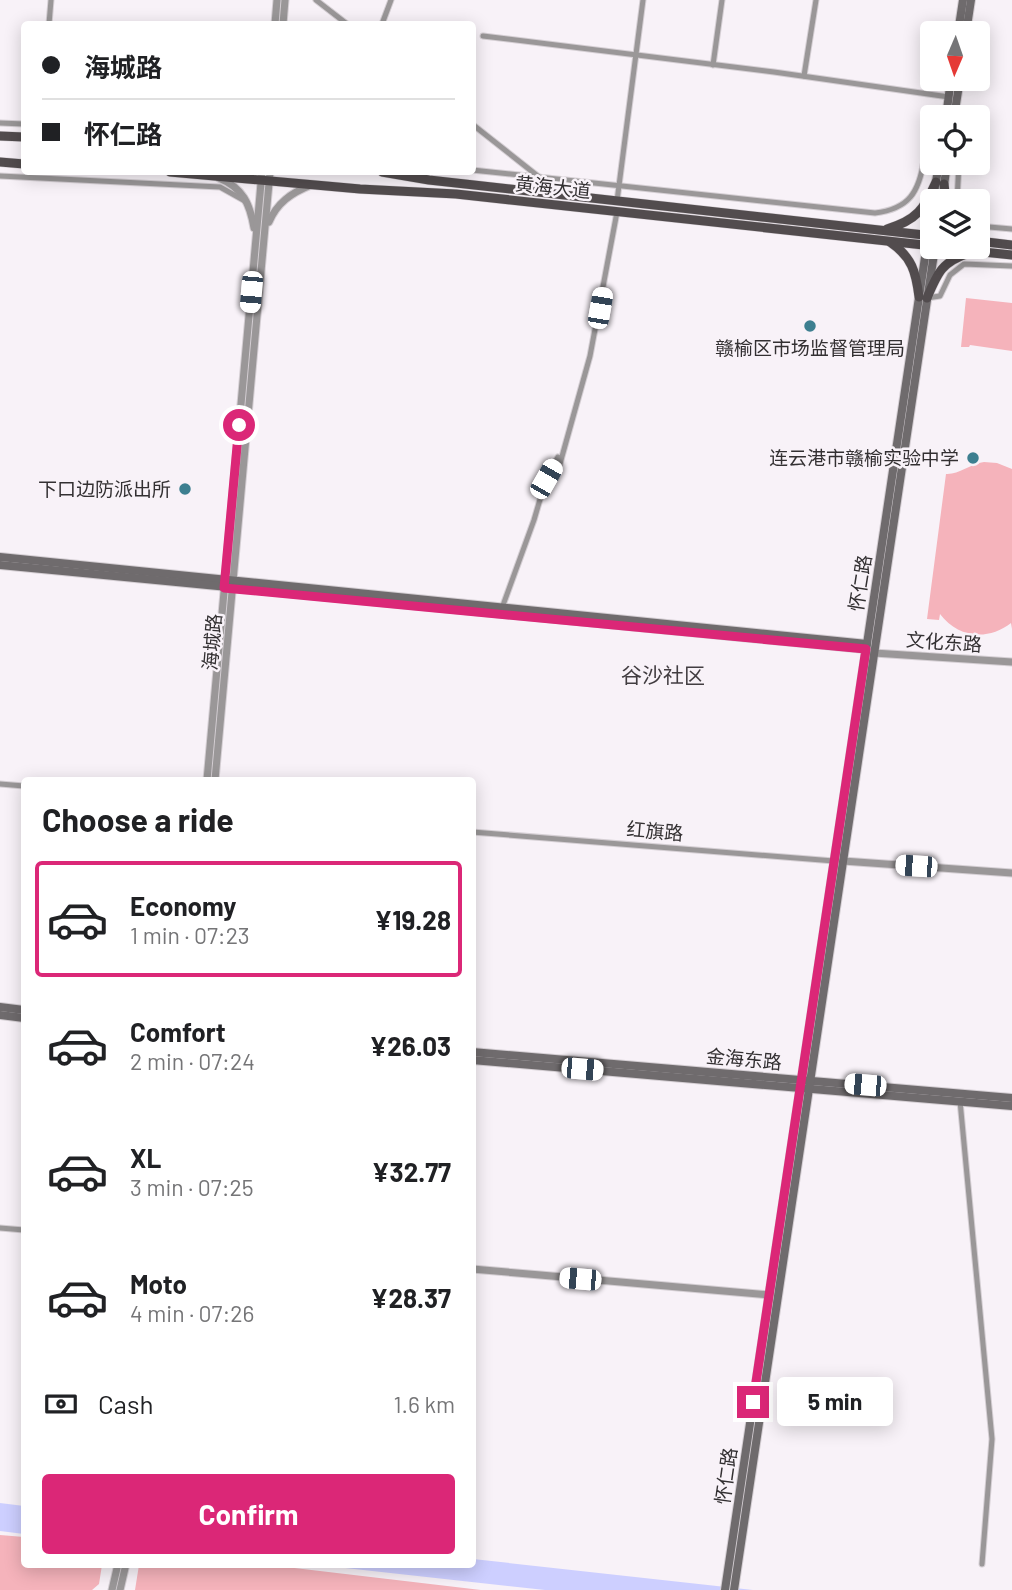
<!DOCTYPE html>
<html lang="en">
<head>
<meta charset="utf-8">
<style>
	body { margin:0; font-family:Barlow,"Noto Sans SC",sans-serif; background:#f6f6f6; color:#202124; height:100vh; display:flex; flex-direction:column; font-size:26px; white-space:nowrap }
	* { box-sizing:border-box; margin:0 }
	p { font-size:23px; color:#757577 }
	.icon { flex:none; width:38px; height:38px; fill:none; stroke:currentColor; stroke-width:2; stroke-linecap:round; stroke-linejoin:round }
	.map { position:relative; flex:1; overflow:hidden }
	.sheet { position:absolute; left:21px; top:777px; width:455px; height:791px; display:flex; flex-direction:column; background:#fff; border-radius:7px; box-shadow:0 4px 18px #0003 }
	.sheet>* { flex:none }
	.hud { position:absolute; left:21px; top:21px; width:455px; height:154px; border-radius:7px; box-shadow:0 4px 18px #0003; display:grid; align-content:center; height:154px; padding:0 21px; background:#fff }
	.needle { width:46px; rotate:182deg }
	.controls { position:absolute; left:920px; top:21px; display:grid; gap:14px }
	.controls a { display:grid; place-items:center; width:70px; height:70px; border-radius:7px; background:#fff; box-shadow:0 4px 18px #0003; font-size:35px }
	.end { position:absolute; width:32px; height:32px; margin:-16px; border:9px solid #db2777; background:#fff; box-shadow:0 0 0 4px #fff }
	.from { border-radius:50% }
	.bubble { position:absolute; height:49px; border-radius:7px; background:#fff; box-shadow:0 4px 18px #0003; font-size:23px; font-weight:700; line-height:49px; text-align:center }
	.car { position:absolute; width:21px; height:42px; margin:-21px -10px; border-radius:9px; box-shadow:0 0 5px 2px #0007; background:linear-gradient(#fff 24%,#345 0 40%,#fff 0 76%,#345 0 86%,#fff 0) }
	.hud b { display:flex; align-items:center; gap:24px; height:66px; font-size:26px }
	.hud b+b { border-top:2px solid #e0e0e0 }
	.hud i { width:18px; height:18px; background:#202124 }
	ul { padding:0; list-style:none }
	li { display:flex; align-items:center; gap:21px; height:116px; margin:0 14px 10px; padding:0 7px; border:4px solid transparent; border-radius:7px }
	li div { flex:1 }
	li b { display:block; font-size:26px }
	li em { font-style:normal; font-weight:700 }
	li.active { border-color:#db2777 }
	li>.icon { width:63px; height:63px; stroke-width:1.5 }
	h2 { padding:0 21px; font-size:32px; line-height:84px }
	.pay { display:flex; align-items:center; gap:18px; height:77px; padding:0 21px; font-size:26px }
	.pay p { margin-inline-start:auto }
	.action { display:flex; gap:14px; margin-top:auto; padding:14px 21px }
	.action a { flex:1; height:80px; border-radius:7px; background:#db2777; color:#fff; font-size:28px; font-weight:700; line-height:80px; text-align:center }
	.map>svg:first-child { display:block }
	.green { fill:#f5b3bb }
	.water { fill:#cdcfff }
	.lines { fill:none; stroke-linecap:round; stroke-linejoin:round }
	.minor-casing { stroke:#d5cfd4; stroke-width:7 }
	.tertiary-casing { stroke:#d5cfd4; stroke-width:9 }
	.secondary-casing { stroke:#d5cfd4; stroke-width:10 }
	.primary-casing { stroke:#d5cfd4; stroke-width:10 }
	.minor { stroke:#9a9798; stroke-width:5 }
	.tertiary { stroke:#9a9798; stroke-width:7 }
	.secondary { stroke:#6f6b6d; stroke-width:8 }
	.primary { stroke:#524c4e; stroke-width:9 }
	.route { stroke:#db2777; stroke-width:9 }
	.poi-dot { fill:#3d7f90; stroke:#f8f2f8; stroke-width:2.5 }
	.labels { text-anchor:middle; stroke-width:5; stroke-linejoin:round; paint-order:stroke }
	.street-label { font-size:19px; fill:#333032; stroke:#f8f2f8 }
	.poi-label { font-size:19px; fill:#333032; stroke:#f8f2f8; text-anchor:end }
	.neighbourhood-label { font-size:21px; fill:#423d41; stroke:#f8f2f8 }
</style>
</head>
<body>
<div class="map">
<svg width="1012" height="1590" viewBox="0 0 1012 1590">
	<rect width="100%" height="100%" fill="#f8f2f8"/>
	<!-- green -->
	<g class="green">
		<polygon points="966,298 1012,303 1012,351 970,345 969,347 961,347"/>
		<path d="M984 462 997 463 1012 469V629L1011 623C988 641 958 638 940 614L939 620 927 619 946 474C958 475 970 464 984 462Z"/>
		<polygon points="0,1535 24,1537 24,1564 102,1565 99,1584 92,1590 0,1590"/>
		<polygon points="139,1565 269,1565 481,1590 135,1590"/>
	</g>
	<!-- water -->
	<g class="water">
		<polygon points="0,1503 24,1506 24,1534 0,1531"/>
		<polygon points="473,1559 753,1590 545,1590 318,1565 472,1564"/>
	</g>
	<g class="lines">
		<defs>
			<g id="minor">
				<polyline points="316,0 347,24"/>
				<polyline points="49,24 51,0"/>
				<polyline points="382,24 391,0"/>
				<polyline points="483,36 774,72 949,97"/>
				<polyline points="713,65 722,0"/>
				<polyline points="804,76 816,0"/>
				<polyline points="0,123 24,124"/>
				<polyline points="472,124 539,177 539,192"/>
				<path d="M472 170 875 213C909 209 919 192 924 160L933 156"/>
				<polyline points="0,176 220,187 245,201"/>
				<polyline points="617,201 643,0"/>
				<polyline points="957,201 959,163"/>
				<polyline points="978,226 1012,229"/>
				<polyline points="927,298 940,296 950,275 964,264 1012,266"/>
				<polyline points="556,478 590,356 617,212"/>
				<polyline points="502,608 534,520 546,479 558,457"/>
				<polyline points="0,784 24,786"/>
				<polyline points="472,832 834,861"/>
				<polyline points="960,1101 992,1439 982,1564"/>
				<polyline points="0,1228 24,1230"/>
			</g>
			<g id="tertiary">
				<polyline points="275,24 277,0"/>
				<polyline points="283,24 285,0"/>
				<path d="M219 178C243 188 250 204 254 228"/>
				<path d="M269 222C277 203 291 193 311 185"/>
				<polyline points="874,653 1012,662"/>
				<polyline points="207,780 262,172"/>
				<polyline points="215,780 270,172"/>
				<polyline points="843,861 1012,873"/>
				<polyline points="472,1269 769,1295"/>
				<polyline points="112,1590 118,1564"/>
				<polyline points="120,1590 126,1564"/>
			</g>
			<g id="secondary">
				<polyline points="958,33 963,0"/>
				<polyline points="966,33 971,0"/>
				<polyline points="946,117 951,79"/>
				<polyline points="954,117 960,79"/>
				<polyline points="933,201 939,163"/>
				<polyline points="942,201 947,163"/>
				<polyline points="0,557 867,644"/>
				<polyline points="0,565 866,649"/>
				<polyline points="0,1007 24,1010"/>
				<polyline points="0,1015 24,1018"/>
				<polyline points="472,1052 1012,1098"/>
				<polyline points="472,1060 1012,1106"/>
				<polyline points="725,1590 933,204"/>
				<polyline points="734,1590 935,247"/>
			</g>
			<g id="primary">
				<polyline points="0,136 24,137"/>
				<polyline points="0,162 24,164"/>
				<polyline points="170,172 360,189 456,194 933,246"/>
				<polyline points="382,172 429,180 933,236"/>
				<polyline points="944,184 946,201"/>
				<path d="M887 229C917 220 924 209 936 182"/>
				<polyline points="978,241 1012,245"/>
				<path d="M890 242C912 257 916 272 919 297"/>
				<polyline points="935,247 1012,255"/>
				<path d="M927 298C938 272 942 262 969 253"/>
			</g>
		</defs>
		<!-- minor casing -->
		<use href="#minor" class="minor-casing"/>
		<!-- tertiary casing -->
		<use href="#tertiary" class="tertiary-casing"/>
		<!-- secondary casing -->
		<use href="#secondary" class="secondary-casing"/>
		<!-- primary casing -->
		<use href="#primary" class="primary-casing"/>
		<!-- minor -->
		<use href="#minor" class="minor"/>
		<!-- tertiary -->
		<use href="#tertiary" class="tertiary"/>
		<!-- secondary -->
		<use href="#secondary" class="secondary"/>
		<!-- primary -->
		<use href="#primary" class="primary"/>
	</g>
	<g class="lines">
		<!-- route -->
		<polyline class="route" points="239,425 224,588 866,649 753,1402"/>
	</g>
	<!-- markers -->
	<g class="poi-dot">
		<circle cx="810" cy="326" r="7"/>
		<circle cx="973" cy="458" r="7"/>
		<circle cx="185" cy="489" r="7"/>
	</g>
	<g class="labels">
		<!-- street labels -->
		<g class="street-label">
			<text transform="translate(553 187) rotate(6)" y="7">黄海大道</text>
			<text transform="translate(860 583) rotate(-81)" y="7">怀仁路</text>
			<text transform="translate(212 642) rotate(-85)" y="7">海城路</text>
			<text transform="translate(944 642) rotate(4)" y="7">文化东路</text>
			<text transform="translate(655 831) rotate(5)" y="7">红旗路</text>
			<text transform="translate(744 1059) rotate(5)" y="7">金海东路</text>
			<text transform="translate(726 1476) rotate(-82)" y="7">怀仁路</text>
		</g>
		<!-- poi labels -->
		<g class="poi-label">
			<text x="810" y="355" text-anchor="middle">赣榆区市场监督管理局</text>
			<text x="959" y="465">连云港市赣榆实验中学</text>
			<text x="171" y="496">下口边防派出所</text>
		</g>
		<!-- neighbourhood labels -->
		<g class="neighbourhood-label">
			<text x="663" y="683">谷沙社区</text>
		</g>
	</g>
</svg>
<div class="controls">
<a><svg class="needle" viewBox="-14 -14 28 28"><path d="M0-13l5 13h-10z" fill="#e53935"/><path d="M0 13l5-13h-10z" fill="#757577"/></svg></a>
<a><svg class="icon" aria-label="locate" viewBox="0 0 24 24"><circle cx="12" cy="12" r="6"/><path d="M12 2v4M12 18v4M2 12h4M18 12h4"/></svg></a>
<a><svg class="icon" aria-label="layers" viewBox="0 0 24 24"><path d="M12 4l9 5-9 5-9-5zM3 14l9 5 9-5"/></svg></a>
</div>
<i class="end from" style="left:239px;top:425px"></i>
<i class="end" style="left:753px;top:1402px"></i>
<div class="bubble" style="left:777px;top:1377px;width:116px">5 min</div>
<i class="car" style="left:251px;top:292px;rotate:185deg"></i>
<i class="car" style="left:600px;top:308px;rotate:10deg"></i>
<i class="car" style="left:546px;top:479px;rotate:30deg"></i>
<i class="car" style="left:916px;top:866px;rotate:274deg"></i>
<i class="car" style="left:582px;top:1069px;rotate:95deg"></i>
<i class="car" style="left:865px;top:1085px;rotate:275deg"></i>
<i class="car" style="left:580px;top:1279px;rotate:275deg"></i>
<div class="hud">
<b><i class="from"></i>海城路</b>
<b><i></i>怀仁路</b>
</div>
<section class="sheet">
<h2>Choose a ride</h2>
<ul>
<li class="active"><svg class="icon" aria-label="car" viewBox="0 0 24 24"><path d="M5 17H2v-5l4-1 3-4h7l3 4 3 1v5h-3M9 17h6M6 11h13"/><circle cx="7" cy="17" r="2"/><circle cx="17" cy="17" r="2"/></svg><div><b>Economy</b><p>1 min · 07:23</p></div><em>¥19.28</em></li>
<li><svg class="icon" aria-label="car" viewBox="0 0 24 24"><path d="M5 17H2v-5l4-1 3-4h7l3 4 3 1v5h-3M9 17h6M6 11h13"/><circle cx="7" cy="17" r="2"/><circle cx="17" cy="17" r="2"/></svg><div><b>Comfort</b><p>2 min · 07:24</p></div><em>¥26.03</em></li>
<li><svg class="icon" aria-label="car" viewBox="0 0 24 24"><path d="M5 17H2v-5l4-1 3-4h7l3 4 3 1v5h-3M9 17h6M6 11h13"/><circle cx="7" cy="17" r="2"/><circle cx="17" cy="17" r="2"/></svg><div><b>XL</b><p>3 min · 07:25</p></div><em>¥32.77</em></li>
<li><svg class="icon" aria-label="car" viewBox="0 0 24 24"><path d="M5 17H2v-5l4-1 3-4h7l3 4 3 1v5h-3M9 17h6M6 11h13"/><circle cx="7" cy="17" r="2"/><circle cx="17" cy="17" r="2"/></svg><div><b>Moto</b><p>4 min · 07:26</p></div><em>¥28.37</em></li>
</ul>
<div class="pay"><svg class="icon" aria-label="cash" viewBox="0 0 24 24"><path d="M3 7h18v10H3z"/><circle cx="12" cy="12" r="2"/></svg>Cash<p>1.6 km</p></div>
<div class="action"><a>Confirm</a></div>
</section>
</div>
</body>
</html>
